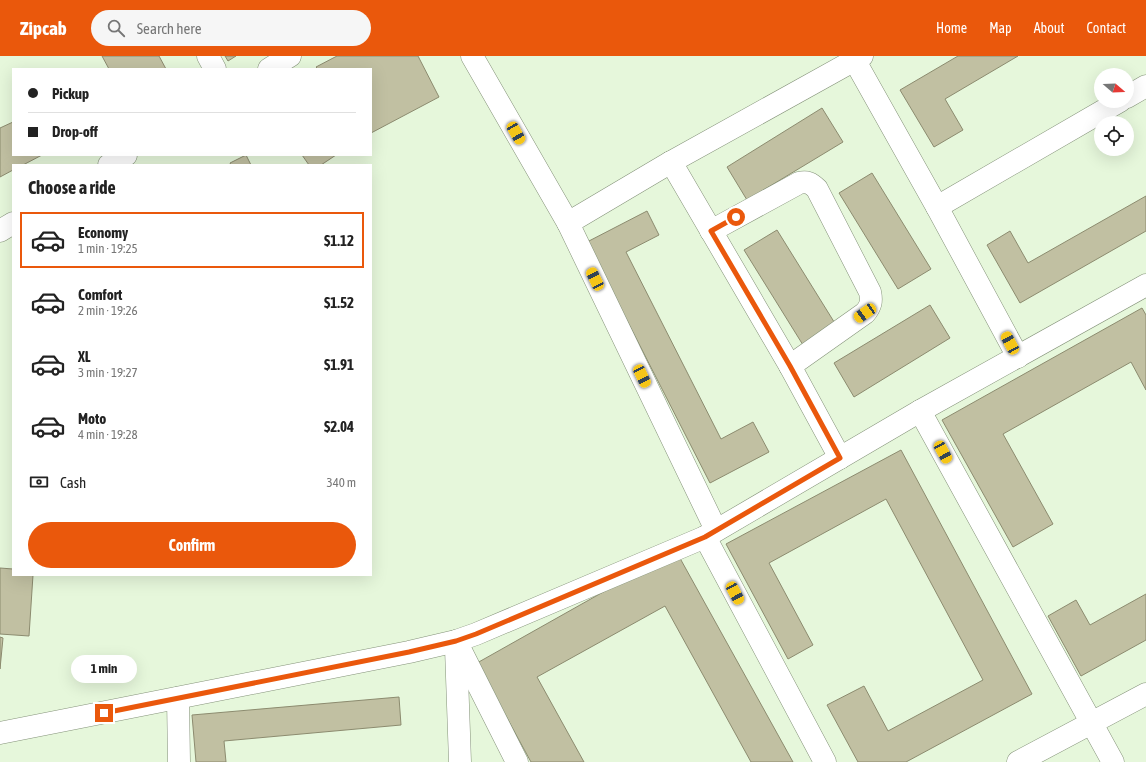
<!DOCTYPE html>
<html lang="en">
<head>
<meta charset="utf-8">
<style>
	body { margin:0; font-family:"Asap Condensed",sans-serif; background:#f6f6f6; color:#222; height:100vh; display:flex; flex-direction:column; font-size:15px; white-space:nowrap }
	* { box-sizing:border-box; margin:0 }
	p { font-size:13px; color:#767676 }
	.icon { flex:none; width:22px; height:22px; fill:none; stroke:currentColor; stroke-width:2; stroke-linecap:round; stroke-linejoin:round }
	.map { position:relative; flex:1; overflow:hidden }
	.side { position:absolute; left:12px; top:108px; width:360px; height:412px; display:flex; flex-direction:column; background:#fff; border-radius:0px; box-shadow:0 4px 16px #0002 }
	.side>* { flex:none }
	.guide { position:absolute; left:12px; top:12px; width:360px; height:88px; border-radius:0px; box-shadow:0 4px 16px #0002; display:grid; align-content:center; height:88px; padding:0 16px; background:#fff }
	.needle { width:26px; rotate:109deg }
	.controls { position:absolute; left:1094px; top:12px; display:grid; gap:8px }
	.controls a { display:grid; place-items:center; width:40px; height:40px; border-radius:50%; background:#fff; box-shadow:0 4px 16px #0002; font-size:20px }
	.end { position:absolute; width:18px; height:18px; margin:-9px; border:5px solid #ea580c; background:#fff; box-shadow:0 0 0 2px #fff }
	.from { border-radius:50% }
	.bubble { position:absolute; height:28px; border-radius:14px; background:#fff; box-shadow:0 4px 16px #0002; font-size:13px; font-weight:700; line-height:28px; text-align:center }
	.car { position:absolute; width:12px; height:24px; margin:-12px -6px; border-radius:5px; box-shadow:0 0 3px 1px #0007; background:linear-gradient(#f5c518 24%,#345 0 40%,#f5c518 0 76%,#345 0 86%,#f5c518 0) }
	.guide b { display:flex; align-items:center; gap:14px; height:38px; font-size:15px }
	.guide b+b { border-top:1px solid #e0e0e0 }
	.guide i { width:10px; height:10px; background:#222 }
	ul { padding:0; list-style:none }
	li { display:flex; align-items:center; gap:12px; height:56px; margin:0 8px 6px; padding:0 8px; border:2px solid transparent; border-radius:0px }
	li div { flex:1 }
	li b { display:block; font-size:15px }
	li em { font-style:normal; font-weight:700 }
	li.selected { border-color:#ea580c }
	li>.icon { width:36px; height:36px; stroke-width:1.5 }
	h2 { padding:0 16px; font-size:18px; line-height:48px }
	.pay { display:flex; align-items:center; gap:10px; height:44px; padding:0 16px; font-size:15px }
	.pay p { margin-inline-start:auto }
	.button { display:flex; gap:8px; margin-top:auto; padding:8px 16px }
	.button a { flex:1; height:46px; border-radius:24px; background:#ea580c; color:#fff; font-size:16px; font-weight:700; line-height:46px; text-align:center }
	header { display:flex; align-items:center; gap:24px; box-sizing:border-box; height:56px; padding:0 20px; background:#ea580c; color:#fff }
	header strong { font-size:19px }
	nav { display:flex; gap:22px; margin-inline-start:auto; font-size:14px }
	.search { width:280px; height:36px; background:#f6f6f6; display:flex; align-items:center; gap:10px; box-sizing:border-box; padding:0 14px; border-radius:22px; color:#767676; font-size:15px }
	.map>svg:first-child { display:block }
	.building { fill:#c1c0a2; stroke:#8c8b6f }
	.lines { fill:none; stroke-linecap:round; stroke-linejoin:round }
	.minor-casing { stroke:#849279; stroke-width:23 }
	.minor { stroke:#fff; stroke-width:22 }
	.route { stroke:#ea580c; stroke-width:5 }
</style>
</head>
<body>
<header>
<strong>Zipcab</strong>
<div class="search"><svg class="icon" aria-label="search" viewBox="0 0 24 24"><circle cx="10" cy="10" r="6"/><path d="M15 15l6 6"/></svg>Search here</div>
<nav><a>Home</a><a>Map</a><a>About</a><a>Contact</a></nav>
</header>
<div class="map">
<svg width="1146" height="706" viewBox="0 0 1146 706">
	<rect width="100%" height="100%" fill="#e6f7db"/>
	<!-- building -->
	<g class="building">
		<polygon points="102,0 159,0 166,13 109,13"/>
		<polygon points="225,0 236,0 228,5"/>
		<polygon points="337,0 418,0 439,41 371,77 371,13 318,13 316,11"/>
		<polygon points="958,0 1018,0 945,43 963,74 934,91 900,34"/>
		<polygon points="822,52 843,86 747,144 727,111"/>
		<polygon points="13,66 13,99 42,99 23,109 13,109 13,114 0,121 0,72"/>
		<polygon points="246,99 251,109 231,109 230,107"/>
		<polygon points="302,99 336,99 321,109 309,109"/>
		<polygon points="872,117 931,213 898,233 839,137"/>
		<polygon points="1146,140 1146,175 1020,247 987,189 1010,175 1028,207"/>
		<polygon points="647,155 659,179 626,196 721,383 753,366 769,396 710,427 587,186"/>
		<polygon points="777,174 836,269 803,289 744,194"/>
		<polygon points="930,249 950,282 854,341 834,307"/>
		<polygon points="1142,252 1146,259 1146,334 1131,306 1003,378 1053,468 1013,491 942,364"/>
		<polygon points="901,394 1032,638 906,706 858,706 827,649 864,630 888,675 983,624 886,443 769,507 813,589 788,603 726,488"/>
		<polygon points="676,495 793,706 751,706 665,550 537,621 584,706 531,706 477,607"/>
		<polygon points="0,512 13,513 13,519 33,519 29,580 0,578"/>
		<polygon points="1146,538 1146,584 1081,620 1048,560 1076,544 1090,569"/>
		<polygon points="0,581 3,582 0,613"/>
		<polygon points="399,641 401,669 224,685 226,706 196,706 192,659"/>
	</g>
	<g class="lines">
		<defs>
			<g id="minor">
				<polyline points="208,0 215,13"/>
				<polyline points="472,0 568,167 671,106 862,0"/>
				<polyline points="855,5 937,151 1018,301"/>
				<polyline points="269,13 290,0"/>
				<polyline points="1127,41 1146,30"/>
				<polyline points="671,106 790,310 840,402"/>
				<polyline points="109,109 126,99"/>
				<polyline points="937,151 1120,45"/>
				<polyline points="568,167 716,474"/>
				<polyline points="0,175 13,167"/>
				<path d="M711 175 799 127C807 125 811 127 817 133L870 236C872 245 871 250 865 257L790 310"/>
				<polyline points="920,355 1113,706"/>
				<polyline points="705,481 825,706"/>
				<polyline points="456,585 517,706"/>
				<polyline points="456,592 460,706"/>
				<polyline points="178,642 179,706"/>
				<polyline points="0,677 409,596 456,585 476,578 705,481 920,355 1146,229"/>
				<polyline points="1018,706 1146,638"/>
			</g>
		</defs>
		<!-- minor casing -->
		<use href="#minor" class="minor-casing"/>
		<!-- minor -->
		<use href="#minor" class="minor"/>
	</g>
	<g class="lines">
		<!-- route -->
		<polyline class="route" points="104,657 409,596 456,585 476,578 705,481 840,402 790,310 711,175 736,161"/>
	</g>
</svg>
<div class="controls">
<a><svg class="needle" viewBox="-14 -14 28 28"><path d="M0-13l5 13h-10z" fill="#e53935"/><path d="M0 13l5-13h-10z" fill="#767676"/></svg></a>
<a><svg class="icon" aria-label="locate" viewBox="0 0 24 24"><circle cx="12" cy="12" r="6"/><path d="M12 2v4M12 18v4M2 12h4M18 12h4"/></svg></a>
</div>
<i class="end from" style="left:736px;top:161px"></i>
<i class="end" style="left:104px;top:657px"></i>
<div class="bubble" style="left:71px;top:599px;width:66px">1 min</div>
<i class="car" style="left:516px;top:77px;rotate:150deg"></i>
<i class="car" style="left:595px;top:223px;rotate:334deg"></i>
<i class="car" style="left:865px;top:257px;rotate:235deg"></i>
<i class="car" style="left:1010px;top:287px;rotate:332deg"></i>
<i class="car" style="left:642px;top:320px;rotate:154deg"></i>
<i class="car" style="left:943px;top:396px;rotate:151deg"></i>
<i class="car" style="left:735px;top:537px;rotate:152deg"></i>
<div class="guide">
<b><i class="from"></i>Pickup</b>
<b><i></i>Drop-off</b>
</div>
<section class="side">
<h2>Choose a ride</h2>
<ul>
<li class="selected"><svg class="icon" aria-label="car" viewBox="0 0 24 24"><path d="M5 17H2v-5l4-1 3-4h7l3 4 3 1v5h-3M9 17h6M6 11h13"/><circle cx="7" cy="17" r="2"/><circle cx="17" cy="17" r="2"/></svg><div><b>Economy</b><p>1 min · 19:25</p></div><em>$1.12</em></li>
<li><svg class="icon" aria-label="car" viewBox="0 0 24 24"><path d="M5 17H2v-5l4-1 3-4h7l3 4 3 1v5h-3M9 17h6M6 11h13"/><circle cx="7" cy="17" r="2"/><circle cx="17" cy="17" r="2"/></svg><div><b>Comfort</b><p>2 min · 19:26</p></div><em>$1.52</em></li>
<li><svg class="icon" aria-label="car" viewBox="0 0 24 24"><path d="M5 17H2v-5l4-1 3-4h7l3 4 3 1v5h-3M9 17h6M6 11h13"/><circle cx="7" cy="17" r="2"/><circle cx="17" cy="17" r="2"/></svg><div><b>XL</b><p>3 min · 19:27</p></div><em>$1.91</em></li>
<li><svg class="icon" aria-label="car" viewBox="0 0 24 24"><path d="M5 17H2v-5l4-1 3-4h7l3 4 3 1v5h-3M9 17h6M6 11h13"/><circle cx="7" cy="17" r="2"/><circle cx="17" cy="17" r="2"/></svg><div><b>Moto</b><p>4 min · 19:28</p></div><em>$2.04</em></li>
</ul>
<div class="pay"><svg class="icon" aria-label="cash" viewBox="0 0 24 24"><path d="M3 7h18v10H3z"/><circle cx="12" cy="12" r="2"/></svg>Cash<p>340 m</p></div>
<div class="button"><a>Confirm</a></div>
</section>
</div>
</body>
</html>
